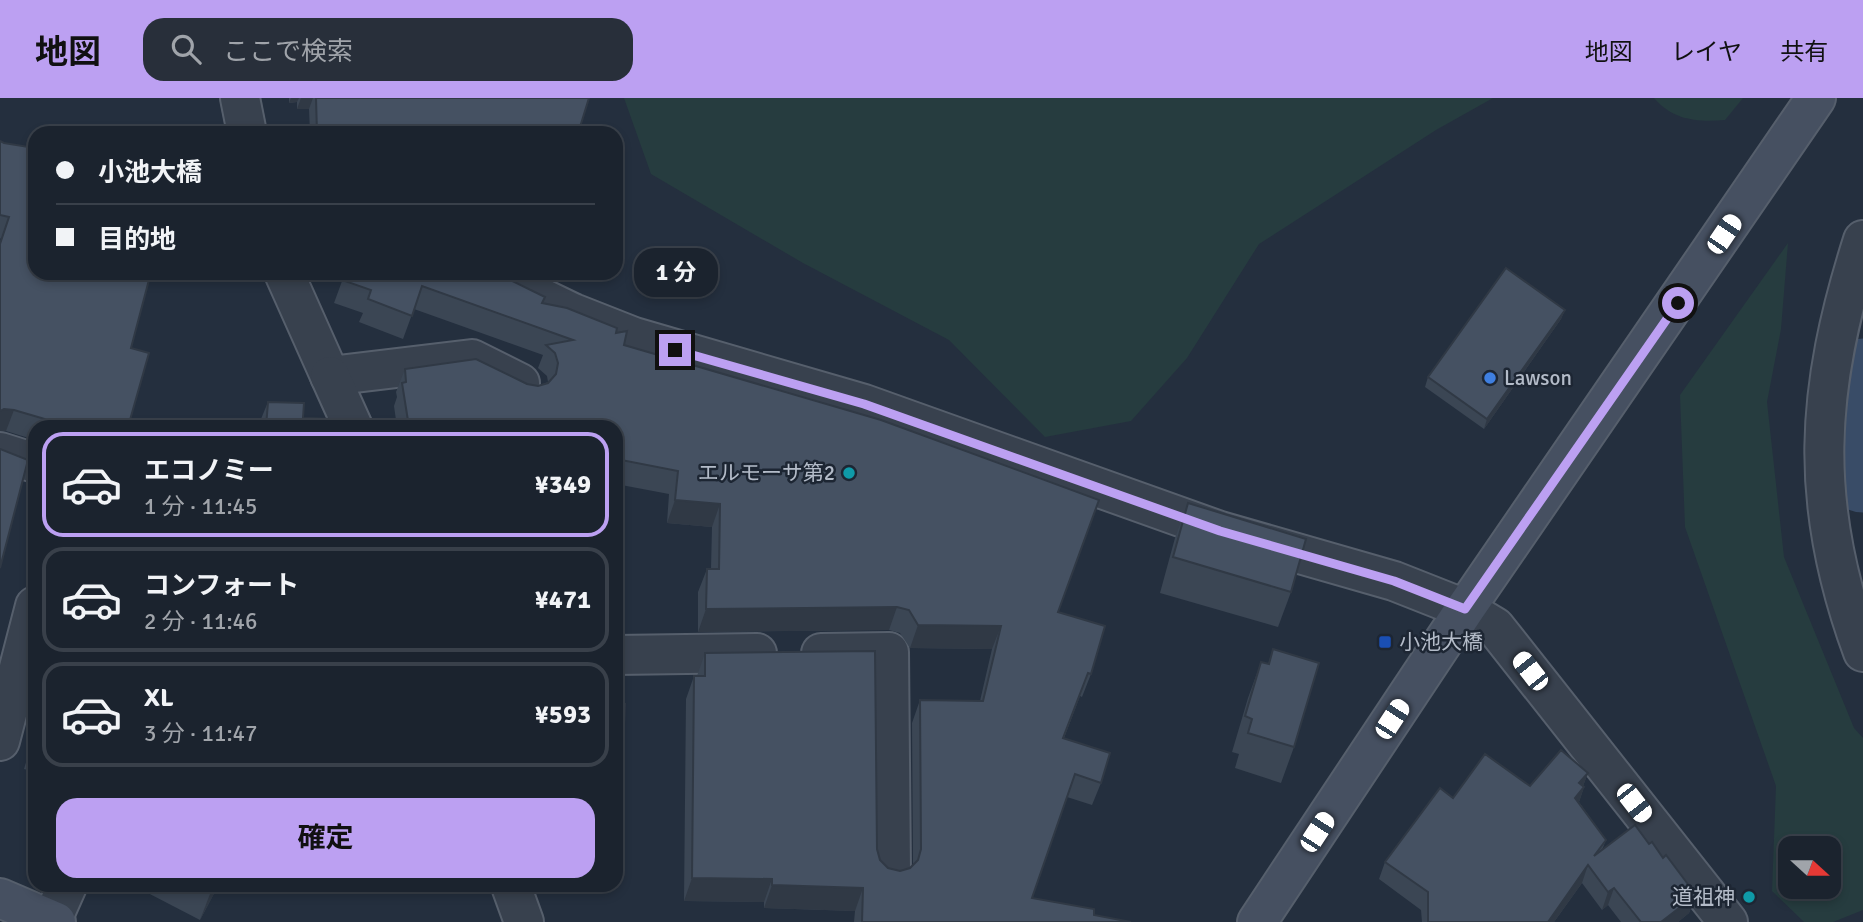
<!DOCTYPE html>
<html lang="ja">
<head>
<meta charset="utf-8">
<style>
	body { margin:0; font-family:Signika,"Noto Sans JP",sans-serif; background:#282f3a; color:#f1f3f6; height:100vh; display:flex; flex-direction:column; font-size:26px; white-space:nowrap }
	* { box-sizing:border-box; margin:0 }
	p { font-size:23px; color:#a0a4aa }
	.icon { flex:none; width:38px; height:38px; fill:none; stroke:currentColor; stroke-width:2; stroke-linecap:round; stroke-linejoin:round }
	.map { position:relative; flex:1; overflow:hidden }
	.sheet { position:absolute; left:28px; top:322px; width:595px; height:472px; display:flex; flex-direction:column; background:#1b232e; border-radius:21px; box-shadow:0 4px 10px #0003,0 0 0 2px #39404a }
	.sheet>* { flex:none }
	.banner { position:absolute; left:28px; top:28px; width:595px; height:154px; border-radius:21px; box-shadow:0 4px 10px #0003,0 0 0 2px #39404a; display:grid; align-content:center; height:154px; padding:0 28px; background:#1b232e }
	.needle { width:46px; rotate:111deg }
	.controls { position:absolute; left:1778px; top:738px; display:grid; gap:14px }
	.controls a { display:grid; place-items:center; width:63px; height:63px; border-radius:14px; background:#1b232e; box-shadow:0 4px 10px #0003,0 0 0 2px #39404a; font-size:35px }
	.end { position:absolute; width:32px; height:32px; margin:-16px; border:9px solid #bca0f2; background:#111; box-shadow:0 0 0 4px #111 }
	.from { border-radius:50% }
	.bubble { position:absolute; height:49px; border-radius:21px; background:#1b232e; box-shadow:0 4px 10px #0003,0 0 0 2px #39404a; font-size:23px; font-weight:700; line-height:49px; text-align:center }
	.car { position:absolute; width:21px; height:42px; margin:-21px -10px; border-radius:9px; box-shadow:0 0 5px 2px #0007; background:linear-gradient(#fff 24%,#345 0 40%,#fff 0 76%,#345 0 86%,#fff 0) }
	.banner b { display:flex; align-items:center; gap:24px; height:66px; font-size:26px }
	.banner b+b { border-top:2px solid #39404a }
	.banner i { width:18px; height:18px; background:#f1f3f6 }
	ul { padding:12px 0 0; list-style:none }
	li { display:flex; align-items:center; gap:21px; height:105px; margin:0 14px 10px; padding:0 14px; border:4px solid #39404a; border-radius:21px }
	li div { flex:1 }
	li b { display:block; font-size:26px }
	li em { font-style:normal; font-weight:700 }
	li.on { border-color:#bca0f2 }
	li>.icon { width:63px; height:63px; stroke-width:1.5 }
	.cta { display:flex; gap:14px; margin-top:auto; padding:14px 28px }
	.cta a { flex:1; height:80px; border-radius:21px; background:#bca0f2; color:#111; font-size:28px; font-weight:700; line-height:80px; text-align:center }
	header { display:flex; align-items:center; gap:42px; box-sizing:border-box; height:98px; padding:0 35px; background:#bca0f2; color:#111 }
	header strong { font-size:33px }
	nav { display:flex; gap:38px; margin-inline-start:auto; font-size:24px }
	.search { width:490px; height:63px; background:#282f3a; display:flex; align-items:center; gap:18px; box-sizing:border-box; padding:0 24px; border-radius:21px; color:#a0a4aa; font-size:26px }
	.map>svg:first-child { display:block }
	.green { fill:#263c3f; fill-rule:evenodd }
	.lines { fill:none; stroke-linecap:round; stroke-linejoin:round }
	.river { stroke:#394c67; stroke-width:75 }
	.street-casing { stroke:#565f6c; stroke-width:42 }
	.secondary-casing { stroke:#565f6c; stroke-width:42 }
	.street { stroke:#38414e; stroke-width:38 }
	.secondary { stroke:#465061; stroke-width:38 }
	.wall { fill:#3b4654 }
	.shaded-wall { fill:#303945 }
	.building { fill:#455162; stroke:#303945; stroke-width:2 }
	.route { stroke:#bca0f2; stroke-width:9 }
	.shop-dot { fill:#3f7fe0; stroke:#1d2633; stroke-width:2.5 }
	.culture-dot { fill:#0f9aa8; stroke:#1d2633; stroke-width:2.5 }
	.transit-dot { fill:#1a4fb4; stroke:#1d2633; stroke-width:2.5 }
	.labels { text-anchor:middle; stroke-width:5; stroke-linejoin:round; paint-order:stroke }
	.poi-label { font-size:21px; fill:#b4bcc9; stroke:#1d2633; text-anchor:start }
</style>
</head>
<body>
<header>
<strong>地図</strong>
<div class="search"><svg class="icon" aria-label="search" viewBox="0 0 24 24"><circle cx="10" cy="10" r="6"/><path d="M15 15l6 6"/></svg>ここで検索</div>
<nav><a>地図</a><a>レイヤ</a><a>共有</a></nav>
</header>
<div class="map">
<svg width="1863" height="824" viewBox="0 0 1863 824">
	<rect width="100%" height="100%" fill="#242f3e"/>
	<!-- green -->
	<g class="green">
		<polygon points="624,0 1493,0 1436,32 1259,146 1187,260 1131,323 1045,339 949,242 803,165 651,76"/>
		<path d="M1654 0H1743L1725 22C1698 24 1674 23 1654 0Z"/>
		<path d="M1788 145 1781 231 1767 304 1784 459 1854 630 1863 640V812L1833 824H1804L1772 793 1776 688 1685 429 1680 297ZM1790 751H1829V789H1790Z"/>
	</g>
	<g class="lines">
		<!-- river -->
		<polyline class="river" points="1863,278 1863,377"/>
		<defs>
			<g id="street">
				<polyline points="240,0 247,35"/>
				<path d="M1863 142C1815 292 1808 405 1863 554"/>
				<polyline points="284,175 330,278 472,261 520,285"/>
				<polyline points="490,175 573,215 634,239 864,306 1220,433 1394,483 1465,511 1495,529 1728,824"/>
				<polyline points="330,278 353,329"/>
				<polyline points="0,354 35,365"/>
				<polyline points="821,555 889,554 891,774"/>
				<polyline points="616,557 757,555"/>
				<polyline points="0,643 35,508"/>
				<polyline points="511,788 524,824"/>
				<polyline points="51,824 67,788"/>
			</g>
			<g id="secondary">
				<polyline points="0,800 56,824"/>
				<polyline points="1257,824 1465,511 1816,0"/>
			</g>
		</defs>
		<!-- street casing -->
		<use href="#street" class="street-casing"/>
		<!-- secondary casing -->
		<use href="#secondary" class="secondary-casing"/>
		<!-- street -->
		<use href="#street" class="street"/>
		<!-- secondary -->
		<use href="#secondary" class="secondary"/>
	</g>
	<!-- wall -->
	<g class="wall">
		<polygon points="289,0 589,0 580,29 581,35 310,35 309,11 297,11 297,4 289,5"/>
		<polygon points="0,43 131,250 128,329 35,329 35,342 6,333 0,333 0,144 1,141 0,140"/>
		<polygon points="345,175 542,205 616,235 624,247 1058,514 1091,576 1082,599 1080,598 1064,640 1101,685 1092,707 1067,699 1032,800 1094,817 1131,824 854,824 855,813 764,810 764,804 684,803 686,601 694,578 697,578 705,555 877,751 880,762 888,770 900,773 910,770 913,767 912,625 920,602 980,603 992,551 910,550 900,535 889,532 698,534 698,494 707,471 711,471 712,429 667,425 669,396 616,386 616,329 397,329 394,308 397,299 396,294 405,271 538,288 548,284 547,278 538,270 543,257 414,211 403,241 359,224 363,215 334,205"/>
		<polygon points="1565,212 1561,221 1484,331 1425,289 1428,279"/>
		<polygon points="268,304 303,320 329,329 261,329 261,321"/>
		<polygon points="1188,405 1291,494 1278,529 1160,495 1175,440"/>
		<polygon points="1273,551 1294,649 1281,685 1235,670 1239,656 1232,654 1248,600 1261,564 1268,566"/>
		<polygon points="35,634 35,674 24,671"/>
		<polygon points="1588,675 1583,688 1584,689 1579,704 1606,742 1602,752 1649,746 1663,760 1696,797 1689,815 1678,824 1621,824 1608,807 1602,812 1582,785 1554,824 1422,824 1421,812 1379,781 1385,764 1453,700 1530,688"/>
		<polygon points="148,788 218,788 200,822 146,794"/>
	</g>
	<!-- shaded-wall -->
	<g class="shaded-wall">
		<polygon points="291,0 299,0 297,4 289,5"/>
		<polygon points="301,0 313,0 309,11 297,11"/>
		<polygon points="1565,212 1561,221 1484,331 1487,321"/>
		<polygon points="4,311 14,312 6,333 0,333 0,313"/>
		<polygon points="675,402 720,406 712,429 667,425"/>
		<polygon points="897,509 889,532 698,534 706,511"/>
		<polygon points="918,527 1001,528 992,551 910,550"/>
		<polygon points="1588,675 1581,693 1579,685"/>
		<polygon points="1584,689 1578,707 1575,700"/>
		<polygon points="1588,767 1582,785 1554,824 1548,824"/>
		<polygon points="692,780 772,781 764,804 684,803"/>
		<polygon points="772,787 863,790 855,813 764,810"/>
		<polygon points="213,788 218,788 200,822"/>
		<polygon points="1614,790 1608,807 1602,812 1608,794"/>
		<polygon points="1696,797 1689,815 1678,824 1661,824"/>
	</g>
	<!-- building -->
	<g class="building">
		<polygon points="316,0 589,0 580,29 583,30 581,35 317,35"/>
		<polygon points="0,43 4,45 35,50 35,175 144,175 150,178 131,250 149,255 128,329 72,329 14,312 4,311 0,313 0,146 9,119 0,117"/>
		<polygon points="1506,170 1565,212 1487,321 1428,279"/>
		<polygon points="345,175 496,175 545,199 542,205 567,210 617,230 616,235 627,233 624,247 881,322 1099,402 1058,514 1105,528 1091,576 1088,575 1063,640 1110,655 1101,685 1075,676 1032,800 1094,811 1094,817 1131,824 862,824 863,790 772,787 772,781 692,780 694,578 705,578 705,555 875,553 877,751 880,762 888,770 900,773 910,770 918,762 921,751 920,602 983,603 1001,528 918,527 909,512 897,509 706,511 707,471 719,471 720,406 675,402 678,373 616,361 616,329 409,329 402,285 406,284 405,271 476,261 527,286 538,288 548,285 556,276 558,265 555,255 546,247 573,242 422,188 412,218 368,201 371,192 342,182"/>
		<polygon points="268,304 304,305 303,320 330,321 329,329 266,329"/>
		<polygon points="0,351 28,362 0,470"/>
		<polygon points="1188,405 1306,441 1291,494 1173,459"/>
		<polygon points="1273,551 1319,565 1294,649 1248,635 1252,621 1245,618 1261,564 1269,566"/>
		<polygon points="616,606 625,606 619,734 616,734"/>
		<polygon points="1561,652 1588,675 1579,685 1584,689 1575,700 1606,742 1594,758 1635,727 1649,746 1652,744 1663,760 1666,757 1696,797 1661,824 1641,824 1614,790 1608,794 1588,767 1548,824 1428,824 1428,794 1385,764 1440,690 1453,700 1485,656 1530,688"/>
	</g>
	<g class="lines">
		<!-- route -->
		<polyline class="route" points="675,252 864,306 1220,433 1394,483 1465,511 1678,205"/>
	</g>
	<!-- markers -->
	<circle class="shop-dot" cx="1490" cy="280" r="7"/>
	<g class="culture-dot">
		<circle cx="849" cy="375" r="7"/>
		<circle cx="1749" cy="799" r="7"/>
	</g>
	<rect class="transit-dot" x="1378" y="537" width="14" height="14" rx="3.5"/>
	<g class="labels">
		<!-- poi labels -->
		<g class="poi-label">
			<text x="1504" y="287">Lawson</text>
			<text x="835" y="382" text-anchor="end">エルモーサ第2</text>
			<text x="1399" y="551">小池大橋</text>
			<text x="1735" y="806" text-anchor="end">道祖神</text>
		</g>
	</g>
</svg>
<div class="controls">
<a><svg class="needle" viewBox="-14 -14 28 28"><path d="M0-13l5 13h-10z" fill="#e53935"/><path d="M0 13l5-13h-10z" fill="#a0a4aa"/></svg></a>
</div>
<i class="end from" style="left:1678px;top:205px"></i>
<i class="end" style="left:675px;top:252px"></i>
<div class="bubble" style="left:634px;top:150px;width:84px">1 分</div>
<i class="car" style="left:1724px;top:136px;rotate:34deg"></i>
<i class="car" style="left:1530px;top:573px;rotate:322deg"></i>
<i class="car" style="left:1392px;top:621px;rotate:33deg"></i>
<i class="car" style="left:1634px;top:705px;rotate:142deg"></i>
<i class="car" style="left:1317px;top:734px;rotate:33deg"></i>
<div class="banner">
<b><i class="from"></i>小池大橋</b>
<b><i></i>目的地</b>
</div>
<section class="sheet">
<ul>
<li class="on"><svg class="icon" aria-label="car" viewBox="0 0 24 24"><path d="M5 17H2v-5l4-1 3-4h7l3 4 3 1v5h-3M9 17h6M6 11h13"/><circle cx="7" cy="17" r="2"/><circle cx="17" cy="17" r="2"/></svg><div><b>エコノミー</b><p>1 分 · 11:45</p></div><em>¥349</em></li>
<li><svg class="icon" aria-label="car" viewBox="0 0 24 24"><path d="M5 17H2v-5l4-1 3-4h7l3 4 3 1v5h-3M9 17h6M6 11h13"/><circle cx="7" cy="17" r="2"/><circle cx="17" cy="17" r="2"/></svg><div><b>コンフォート</b><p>2 分 · 11:46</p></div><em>¥471</em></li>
<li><svg class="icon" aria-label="car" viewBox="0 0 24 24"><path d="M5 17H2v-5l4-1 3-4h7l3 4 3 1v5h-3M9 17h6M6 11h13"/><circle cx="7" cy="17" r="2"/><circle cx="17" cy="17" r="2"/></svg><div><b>XL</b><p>3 分 · 11:47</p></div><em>¥593</em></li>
</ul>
<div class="cta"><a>確定</a></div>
</section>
</div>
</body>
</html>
